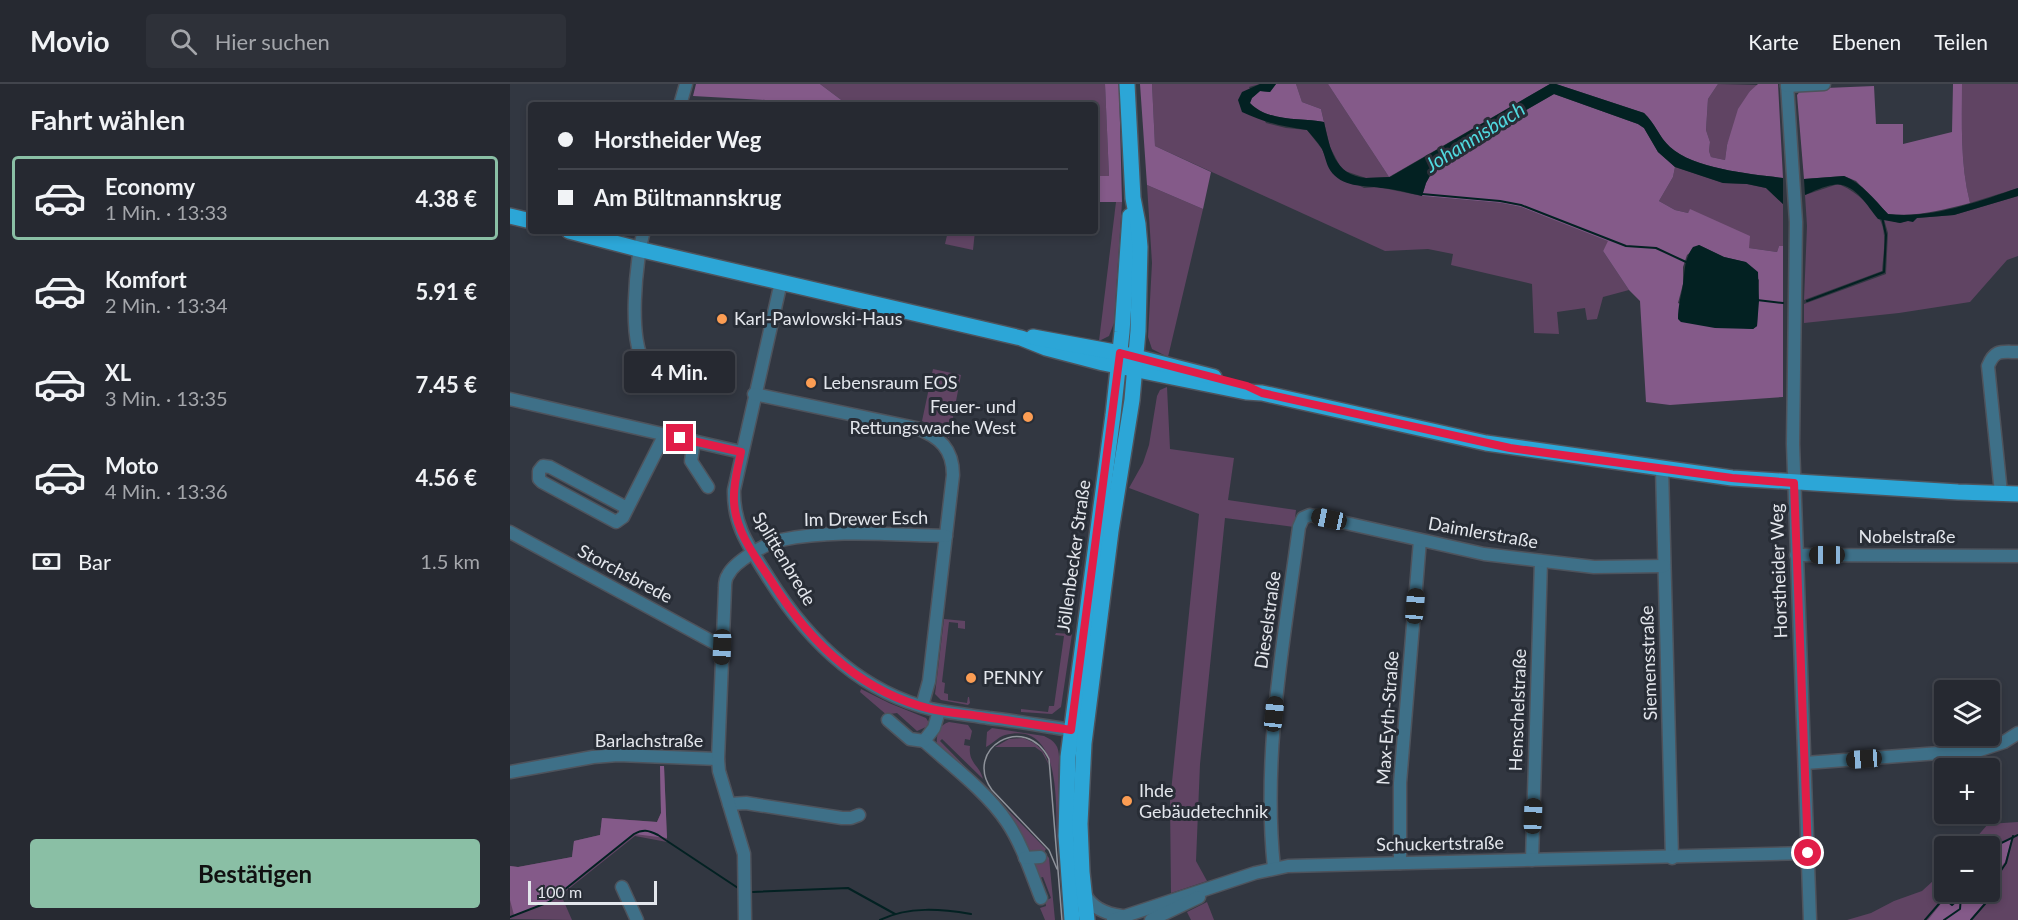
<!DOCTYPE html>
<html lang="de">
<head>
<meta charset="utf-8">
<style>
	body { margin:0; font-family:Lato,sans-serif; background:#2e3139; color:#f1f3f6; height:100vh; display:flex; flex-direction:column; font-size:22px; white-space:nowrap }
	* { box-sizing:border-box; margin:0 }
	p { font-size:20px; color:#a4a6ab }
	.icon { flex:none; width:33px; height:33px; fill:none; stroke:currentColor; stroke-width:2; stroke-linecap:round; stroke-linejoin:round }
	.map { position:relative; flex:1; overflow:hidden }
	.sheet { display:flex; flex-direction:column; background:#262931; width:510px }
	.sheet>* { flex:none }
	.banner { position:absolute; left:18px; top:18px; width:570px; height:132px; border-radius:6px; box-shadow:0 3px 9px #0003,0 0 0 2px #42454d; display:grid; align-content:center; height:132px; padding:0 30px; background:#262931 }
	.fabs { position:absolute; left:1424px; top:596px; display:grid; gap:12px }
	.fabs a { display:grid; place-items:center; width:66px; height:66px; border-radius:6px; background:#262931; box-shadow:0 3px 9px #0003,0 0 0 2px #42454d; font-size:30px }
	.scale { position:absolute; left:18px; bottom:15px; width:129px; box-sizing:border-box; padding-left:6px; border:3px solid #e3e6ec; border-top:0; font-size:16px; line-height:21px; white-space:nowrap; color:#e3e6ec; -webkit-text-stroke:4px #282d36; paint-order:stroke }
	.end { position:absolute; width:27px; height:27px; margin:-14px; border:8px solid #e11d48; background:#fff; box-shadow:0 0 0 3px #fff }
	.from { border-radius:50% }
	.bubble { position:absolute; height:42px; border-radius:6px; background:#262931; box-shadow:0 3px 9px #0003,0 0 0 2px #42454d; font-size:20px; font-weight:700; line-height:42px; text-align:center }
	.car { position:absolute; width:18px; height:36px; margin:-18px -9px; border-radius:8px; box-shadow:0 0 4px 2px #0007; background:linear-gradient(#222 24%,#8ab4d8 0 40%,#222 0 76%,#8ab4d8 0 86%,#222 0) }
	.banner b { display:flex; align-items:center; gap:21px; height:57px; font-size:22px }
	.banner b+b { border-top:2px solid #42454d }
	.banner i { width:15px; height:15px; background:#f1f3f6 }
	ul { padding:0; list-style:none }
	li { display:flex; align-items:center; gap:18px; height:84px; margin:0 12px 9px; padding:0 18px; border:3px solid transparent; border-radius:6px }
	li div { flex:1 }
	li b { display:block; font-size:22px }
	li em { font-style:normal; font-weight:700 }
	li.active { border-color:#8abfa5 }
	li>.icon { width:54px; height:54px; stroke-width:1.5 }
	h2 { padding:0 30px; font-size:27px; line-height:72px }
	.pay { display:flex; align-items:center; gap:15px; height:66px; padding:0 30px; font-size:22px }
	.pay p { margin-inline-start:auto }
	.cta { display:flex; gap:12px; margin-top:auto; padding:12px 30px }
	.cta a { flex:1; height:69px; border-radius:6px; background:#8abfa5; color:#111; font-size:24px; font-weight:700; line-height:69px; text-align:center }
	header { display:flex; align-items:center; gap:36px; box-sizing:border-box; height:84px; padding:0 30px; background:#262931; border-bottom:2px solid #42454d }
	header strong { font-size:28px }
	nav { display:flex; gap:33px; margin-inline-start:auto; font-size:21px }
	.search { width:420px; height:54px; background:#2e3139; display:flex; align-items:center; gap:15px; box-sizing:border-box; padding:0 21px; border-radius:6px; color:#a4a6ab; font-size:22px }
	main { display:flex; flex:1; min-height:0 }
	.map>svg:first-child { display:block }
	.green { fill:#604463 }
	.forest { fill:#845a89; fill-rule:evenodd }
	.water { fill:#032122 }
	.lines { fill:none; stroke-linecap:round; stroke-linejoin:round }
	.stream { stroke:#032122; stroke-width:2 }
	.minor-casing { stroke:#4e535c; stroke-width:15 }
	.major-casing { stroke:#4e535c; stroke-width:18 }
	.minor { stroke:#3e7088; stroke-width:12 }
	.major { stroke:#2ca6d7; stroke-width:15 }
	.tram { stroke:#8f939b; stroke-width:1.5 }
	.route { stroke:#e11d48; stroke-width:8 }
	.poi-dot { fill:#fc9d53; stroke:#282d36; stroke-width:2 }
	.labels { text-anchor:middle; stroke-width:6; stroke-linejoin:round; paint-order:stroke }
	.poi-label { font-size:18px; fill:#e3e6ec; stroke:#282d36; text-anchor:start }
	.street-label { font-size:18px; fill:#e3e6ec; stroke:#282d36 }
	.water-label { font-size:20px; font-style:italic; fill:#50d9df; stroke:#282d36 }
</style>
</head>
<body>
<header>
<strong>Movio</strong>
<div class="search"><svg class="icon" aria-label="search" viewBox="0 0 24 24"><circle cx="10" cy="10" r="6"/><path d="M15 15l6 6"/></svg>Hier suchen</div>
<nav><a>Karte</a><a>Ebenen</a><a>Teilen</a></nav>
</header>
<main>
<section class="sheet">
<h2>Fahrt wählen</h2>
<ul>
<li class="active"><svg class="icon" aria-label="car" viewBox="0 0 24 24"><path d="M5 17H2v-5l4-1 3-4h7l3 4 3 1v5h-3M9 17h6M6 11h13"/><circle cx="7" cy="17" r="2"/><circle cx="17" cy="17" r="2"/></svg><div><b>Economy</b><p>1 Min. · 13:33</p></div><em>4.38 €</em></li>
<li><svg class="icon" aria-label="car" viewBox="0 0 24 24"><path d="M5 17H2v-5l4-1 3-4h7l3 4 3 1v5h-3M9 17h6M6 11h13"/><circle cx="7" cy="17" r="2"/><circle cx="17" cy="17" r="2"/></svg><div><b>Komfort</b><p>2 Min. · 13:34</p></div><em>5.91 €</em></li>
<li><svg class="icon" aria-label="car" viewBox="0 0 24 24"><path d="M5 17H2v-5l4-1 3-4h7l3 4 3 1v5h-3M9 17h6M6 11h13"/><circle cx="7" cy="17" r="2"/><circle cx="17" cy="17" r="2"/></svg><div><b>XL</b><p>3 Min. · 13:35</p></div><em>7.45 €</em></li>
<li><svg class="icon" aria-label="car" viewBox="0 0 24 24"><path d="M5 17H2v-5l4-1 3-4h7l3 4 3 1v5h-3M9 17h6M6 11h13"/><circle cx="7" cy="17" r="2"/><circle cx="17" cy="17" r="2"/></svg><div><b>Moto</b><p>4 Min. · 13:36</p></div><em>4.56 €</em></li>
</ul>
<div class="pay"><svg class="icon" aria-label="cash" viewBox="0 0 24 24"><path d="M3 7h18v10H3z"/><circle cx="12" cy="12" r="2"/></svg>Bar<p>1.5 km</p></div>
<div class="cta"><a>Bestätigen</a></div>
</section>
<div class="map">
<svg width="1508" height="836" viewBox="0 0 1508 836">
	<rect width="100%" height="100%" fill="#323741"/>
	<!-- green -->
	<g class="green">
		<polygon points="310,0 595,0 599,92 585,92 585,21 338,21"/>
		<polygon points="642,0 750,0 739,3 756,39 776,44 797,46 812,65 821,87 854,104 868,103 912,112 991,119 1011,123 1095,155 1099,157 1093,167 1119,206 1093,213 1087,235 1077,236 1075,224 1047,228 1049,250 1024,249 1022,200 941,181 943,170 918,165 875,167 645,62"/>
		<polygon points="786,0 818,0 879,93 856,94 832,86 820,63 811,25 792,18"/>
		<polygon points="1208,0 1248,1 1240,7 1217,61 1215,76 1201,73 1199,67 1200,58 1196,46 1198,15"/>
		<path d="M1452 0H1508V104L1460 119C1450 79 1452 40 1452 0Z"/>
		<polygon points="1165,83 1213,99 1237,100 1256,104 1273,120 1273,162 1269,162 1267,168 1239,164 1180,126 1178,129 1165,126 1149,117 1163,93"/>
		<path d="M1328 100C1344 106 1363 122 1371 138 1377 152 1373 172 1372 187L1294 216 1297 142 1295 111Z"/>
		<polygon points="637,101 693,125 658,273 642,265 638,253 642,179"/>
		<polygon points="1508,112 1508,172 1497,176 1460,218 1389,229 1294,239 1294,220 1376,190 1378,149 1374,135 1390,139 1407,134 1444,131"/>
		<polygon points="606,118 612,118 604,239 599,252 589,257"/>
		<polygon points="438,147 465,147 463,166 435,160"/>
		<polygon points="423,285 451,291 439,354 428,345 412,337"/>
		<polygon points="657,303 660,365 724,374 718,416 786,426 784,443 715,434 690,680 686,777 697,797 661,809 660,718 689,430 619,404 633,379 639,361 647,312 650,306"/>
		<polygon points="434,535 455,537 455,545 448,544 448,539 439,538 432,598 435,599 434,609 438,610 438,616 457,619 458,613 459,613 460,619 458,621 431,616 425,610"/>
		<polygon points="546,549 562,550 551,623 542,630 511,628 511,625 538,628 539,622 544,622 554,552 545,551"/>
		<polygon points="351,605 379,619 416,634 419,639 416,643 407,647 387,629 380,630 378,632 350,608"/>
		<path d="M439 638 458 641 462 647 460 656 455 655 454 661 460 662C458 680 470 681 473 695L432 655 430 657 536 765 534 768 539 774 545 836H535L530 824 536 822 535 817 541 814 533 793 526 795C524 788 522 782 528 777L519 770 427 663C426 652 428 641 439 638Z"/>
		<path d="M482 644 534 652C545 657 549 662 549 674L547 760C545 727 554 635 495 651 488 653 482 660 476 663L477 648Z"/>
		<path d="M513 654C527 659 535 666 539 681L532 668 525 663H485L499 655Z"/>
		<polygon points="150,682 154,682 157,758 125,752 51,811 62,836 0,835 0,782 8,783 62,773 64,757 90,751 92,734 147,738 151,729"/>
		<polygon points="1508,738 1508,836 1337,836 1361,829 1384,817 1412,807 1434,787 1434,807 1479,807 1479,762 1459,762 1478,740"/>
		<polygon points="697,818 704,836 681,836 677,828"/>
	</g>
	<!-- forest -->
	<g class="forest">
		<polygon points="186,0 310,0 338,21 267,21 256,16 183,12"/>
		<polygon points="595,0 609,0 612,118 585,118 585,92 599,92"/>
		<polygon points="630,0 642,0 645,62 701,88 693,125 637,101"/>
		<path d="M766 0H786L792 18 811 25 814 38C791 34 758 38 740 19L742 14 750 7 760 8Z"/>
		<polygon points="818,0 1040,0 879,93"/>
		<path d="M1046 0H1208L1198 15 1196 46 1200 58 1199 67 1201 73 1215 76 1217 61 1228 25 1240 7 1248 0H1268L1273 94C1241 90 1184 85 1160 63 1149 53 1145 39 1134 29Z"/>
		<path d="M1443 0H1452C1452 40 1450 79 1460 119 1433 126 1407 133 1378 130L1346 97 1334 92 1294 95 1287 11 1292 5 1364 2 1366 40H1393V60L1442 48Z"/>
		<path d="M1044 10 1128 40 1134 44 1148 68 1165 83 1163 93 1149 117 1165 126 1178 129 1180 125 1240 152 1239 164 1267 168 1269 162H1273V313L1160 321 1136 318 1130 217 1119 206 1093 167 1098 157 1011 123 991 119 912 112 916 99 928 77ZM1189 161 1214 173 1235 178 1249 196 1247 242 1243 245 1224 243 1168 219 1173 200V183L1177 171Z"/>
		<polygon points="150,682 154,682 157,754 124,750 39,818 4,831 0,816 0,782 8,783 62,773 64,757 90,751 92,734 147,738 151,729"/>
		<polygon points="1502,754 1495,778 1486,789 1479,813 1460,836 1418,836 1441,807 1479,807 1479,766"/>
	</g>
	<!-- water -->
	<g class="water">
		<path d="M750 0H766L760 8 750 7 742 14 740 19C758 38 791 34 814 38 820 64 824 91 856 94 863 94 872 93 880 93L1040 0H1046L1134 29C1145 39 1149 53 1160 63 1184 85 1241 90 1273 94V120L1256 104 1237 100 1213 99 1165 83 1148 68 1134 44 1128 40 1044 10 928 77 916 99 912 112C899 109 885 105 871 104 853 101 832 104 820 86 816 80 815 71 812 65 808 58 802 52 797 46 774 43 753 38 732 28L728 16 732 8Z"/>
		<path d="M1334 92C1353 100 1364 115 1378 130 1422 135 1467 118 1508 104V112L1444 131 1407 134 1403 138 1398 137 1390 139 1368 135C1357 122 1344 97 1323 101 1314 102 1304 107 1295 111L1294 95Z"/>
		<path d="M1189 161 1214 173 1236 178 1248 188 1249 217 1247 242 1243 245 1205 244 1171 238 1168 235C1168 222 1171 213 1173 200 1175 186 1174 176 1183 163Z"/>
	</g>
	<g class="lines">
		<!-- stream -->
		<g class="stream">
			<polyline points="912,110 990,117 1011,121 1116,162 1146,164 1176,178"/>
			<polyline points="1247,216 1273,219"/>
			<polyline points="1297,217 1374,188 1376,151 1372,133"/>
			<polyline points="1479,765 1508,751"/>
			<polyline points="243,808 338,804 385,830"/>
			<path d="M0 833 39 818 124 750C133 745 138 746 148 751L228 804"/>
			<path d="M370 836C399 822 431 825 461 830"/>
			<polyline points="1415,836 1440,807"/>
			<polyline points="1434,836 1450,825 1451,813 1442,821 1437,817 1437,812"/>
			<polyline points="1461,836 1481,813 1488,791 1496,779 1503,752"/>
		</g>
		<defs>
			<g id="minor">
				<polyline points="1277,0 1286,138 1283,360 1300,836"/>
				<polyline points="1277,2 1314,0"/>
				<polyline points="170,21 176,0"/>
				<path d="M134 147C126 172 117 262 136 280"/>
				<path d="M271 198 224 406C223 442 240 464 258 493 296 554 349 607 421 625 440 629 460 631 479 634 507 637 534 642 561 646"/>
				<path d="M244 310 406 344C430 353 443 365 443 391L419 597 412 622"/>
				<polyline points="0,315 231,368"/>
				<polyline points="184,357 181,377 198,403"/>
				<polyline points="1152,384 1162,774"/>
				<path d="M1491 409 1478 282C1485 265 1491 268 1508 268"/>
				<polyline points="117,424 40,383 33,382 29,387 29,395 32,398 106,438 113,433 155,350"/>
				<polyline points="0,448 212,563"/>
				<polyline points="1286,471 1508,472"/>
				<path d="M429 627 424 644 414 657C441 681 477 708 497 738 512 760 521 789 531 814"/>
				<polyline points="378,636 400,655 414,657"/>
				<polyline points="1295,679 1470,666 1494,658 1508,649"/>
				<polyline points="0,688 83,673 108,671 208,675"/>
				<polyline points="219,720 236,719 332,734 341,734 349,731"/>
				<polyline points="515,774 530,773"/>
				<polyline points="1022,776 1031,477"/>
				<polyline points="890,779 890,699 910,456"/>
				<path d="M764 784C752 669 774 556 789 443L793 434 800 431 974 470 1084 483 1154 482"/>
				<polyline points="112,803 127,836"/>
				<path d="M575 810C582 825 597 830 612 832"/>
				<path d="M235 836 234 770 209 687 208 675 215 504C215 500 215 495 218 491 224 478 256 459 271 456 324 445 382 451 436 452"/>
				<polyline points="603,836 745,789 778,782 1298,769"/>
				<polyline points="641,836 689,813"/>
			</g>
			<g id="major">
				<polyline points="0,132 21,137"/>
				<polyline points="59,147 128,165 511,254 536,264 593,279 736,308 752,309 976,359 1222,394 1448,408 1508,410"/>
				<polyline points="523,253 610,269 704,293"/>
				<polyline points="562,836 556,752 558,673 603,331 612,248 620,132"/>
				<polyline points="577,836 572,788 570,740 574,659 601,447 622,316 628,247 630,163 628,140 623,114 617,0"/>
			</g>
		</defs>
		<!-- minor casing -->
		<use href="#minor" class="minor-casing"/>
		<!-- major casing -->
		<use href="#major" class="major-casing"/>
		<!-- minor -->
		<use href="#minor" class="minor"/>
		<!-- major -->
		<use href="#major" class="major"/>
		<!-- tram -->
		<path class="tram" d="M547 785 539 766 482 706C452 665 515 627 539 675L552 836"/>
	</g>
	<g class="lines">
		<!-- route -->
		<path class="route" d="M170 354 231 368C228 384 223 400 224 417 225 447 246 474 262 498 299 557 351 608 421 625 439 629 457 630 475 633 504 637 532 642 561 646L610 269 737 302 752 309 1000 364 1222 394 1284 399 1298 769"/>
	</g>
	<!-- markers -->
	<g class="poi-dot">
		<circle cx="212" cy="235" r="6"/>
		<circle cx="301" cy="299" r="6"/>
		<circle cx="518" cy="333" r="6"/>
		<circle cx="461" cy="594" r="6"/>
		<circle cx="617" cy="717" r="6"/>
	</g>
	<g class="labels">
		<!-- poi labels -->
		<g class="poi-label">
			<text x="224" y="241">Karl-Pawlowski-Haus</text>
			<text x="313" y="305">Lebensraum EOS</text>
			<text x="506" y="329" text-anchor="end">Feuer- und<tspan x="506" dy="21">Rettungswache West</tspan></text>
			<text x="473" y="600">PENNY</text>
			<text x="629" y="713">Ihde<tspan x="629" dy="21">Gebäudetechnik</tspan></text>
		</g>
		<!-- street labels -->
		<g class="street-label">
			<text transform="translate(356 435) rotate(-1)" y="6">Im Drewer Esch</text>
			<text transform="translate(973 449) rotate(10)" y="6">Daimlerstraße</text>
			<text x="1397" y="459">Nobelstraße</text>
			<text transform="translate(564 472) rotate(-82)" y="6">Jöllenbecker Straße</text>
			<text transform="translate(274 475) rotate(59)" y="6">Splittenbrede</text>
			<text transform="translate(1269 487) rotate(-92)" y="6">Horstheider Weg</text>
			<text transform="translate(115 490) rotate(28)" y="6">Storchsbrede</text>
			<text transform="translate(758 536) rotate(-82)" y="6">Dieselstraße</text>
			<text transform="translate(1139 579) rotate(-92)" y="6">Siemensstraße</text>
			<text transform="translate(1008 626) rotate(-88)" y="6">Henschelstraße</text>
			<text transform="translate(878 634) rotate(-86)" y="6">Max-Eyth-Straße</text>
			<text x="139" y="663">Barlachstraße</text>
			<text transform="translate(930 760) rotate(-1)" y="6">Schuckertstraße</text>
		</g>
		<!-- water labels -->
		<g class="water-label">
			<text transform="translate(965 53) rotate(-32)" y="7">Johannisbach</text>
		</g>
	</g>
</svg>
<div class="fabs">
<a><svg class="icon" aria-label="layers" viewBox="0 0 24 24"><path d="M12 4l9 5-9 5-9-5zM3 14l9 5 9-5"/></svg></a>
<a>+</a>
<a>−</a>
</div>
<div class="scale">100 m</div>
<i class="end from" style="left:1298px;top:769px"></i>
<i class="end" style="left:170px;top:354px"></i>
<div class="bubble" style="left:114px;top:267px;width:111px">4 Min.</div>
<i class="car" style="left:819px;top:435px;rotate:282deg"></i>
<i class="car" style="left:1317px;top:471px;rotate:270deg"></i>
<i class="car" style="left:905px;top:522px;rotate:5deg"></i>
<i class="car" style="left:212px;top:563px;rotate:182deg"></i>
<i class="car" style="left:764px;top:630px;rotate:6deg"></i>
<i class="car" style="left:1354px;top:675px;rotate:266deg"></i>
<i class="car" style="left:1023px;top:732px;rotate:2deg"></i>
<div class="banner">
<b><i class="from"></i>Horstheider Weg</b>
<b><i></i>Am Bültmannskrug</b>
</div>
</div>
</main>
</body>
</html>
